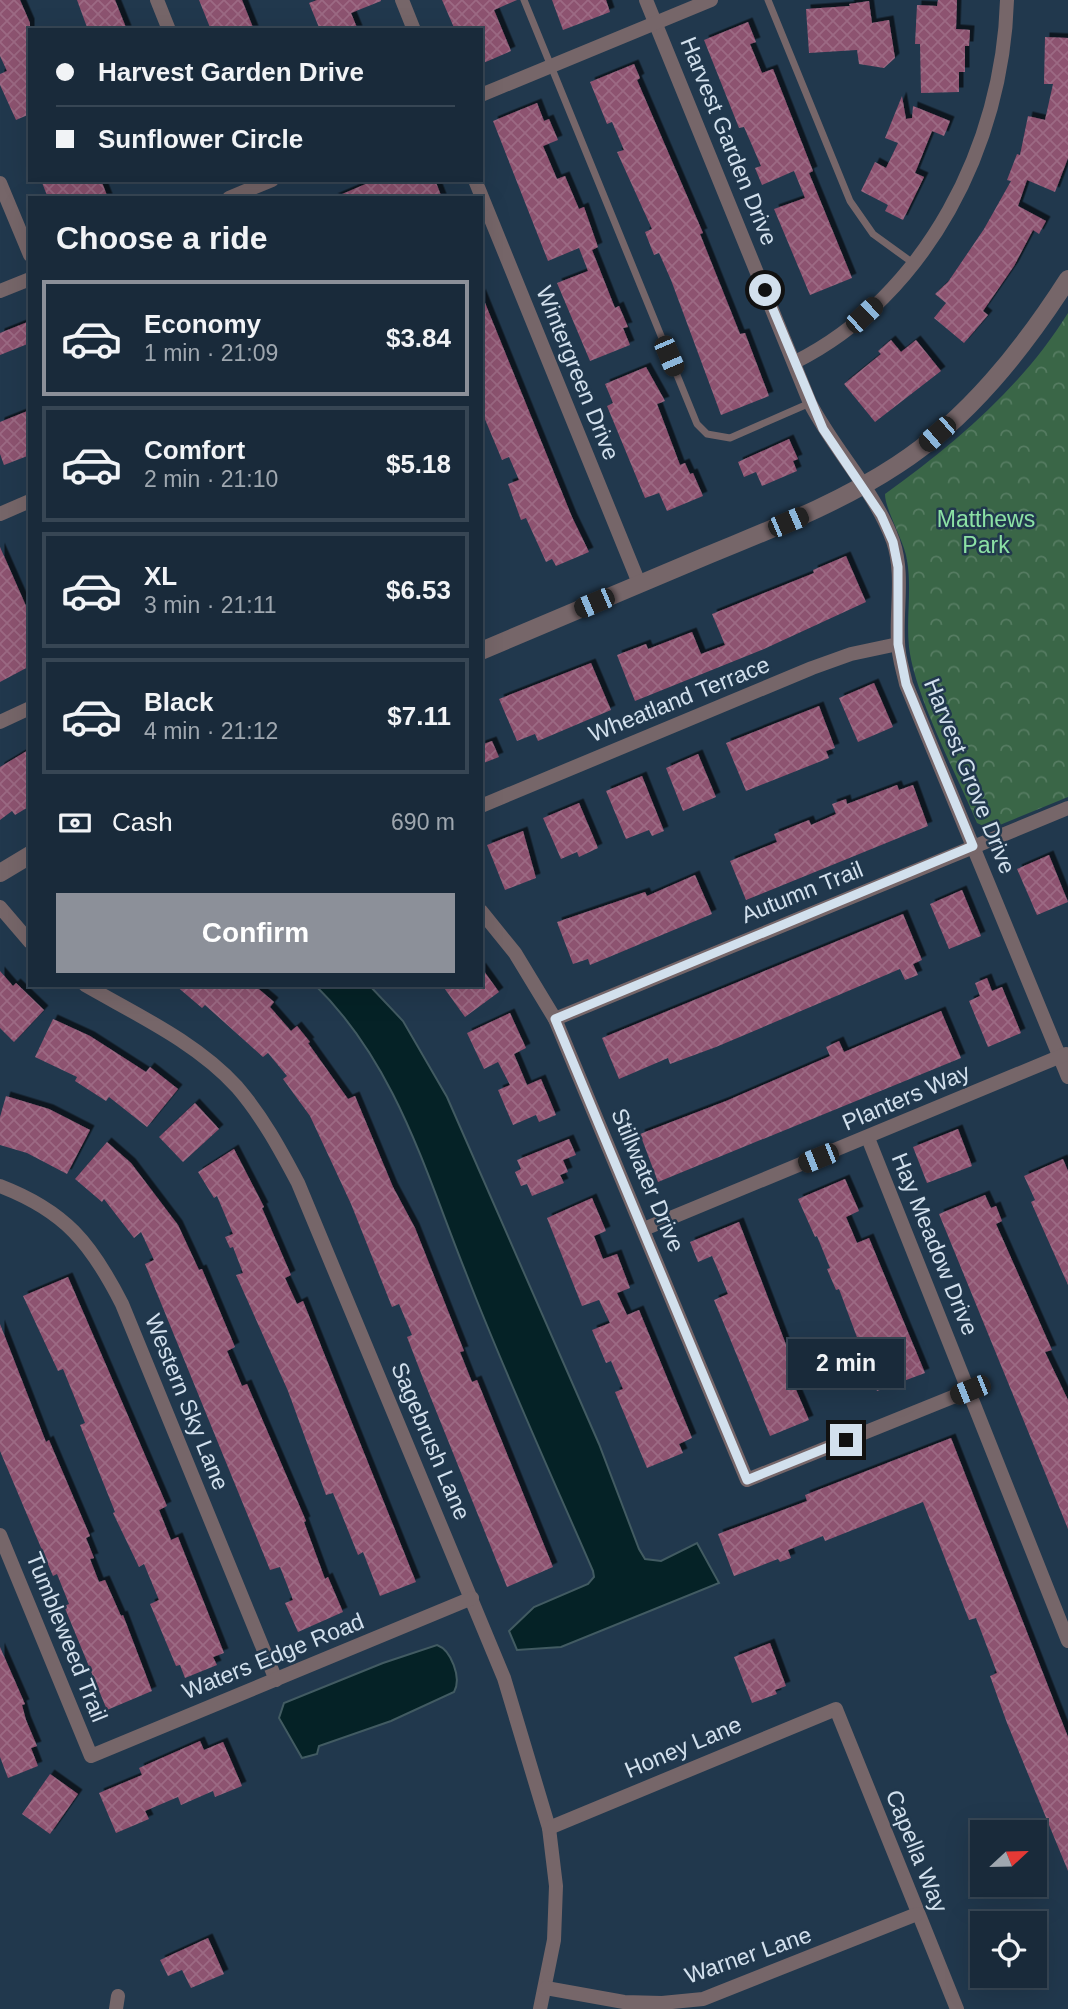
<!DOCTYPE html>
<html lang="en">
<head>
<meta charset="utf-8">
<style>
	body { margin:0; font-family:Helvetica,sans-serif; background:#223242; color:#f1f3f6; height:100vh; display:flex; flex-direction:column; font-size:26px; white-space:nowrap }
	* { box-sizing:border-box; margin:0 }
	p { font-size:23px; color:#9fa7af }
	.icon { flex:none; width:38px; height:38px; fill:none; stroke:currentColor; stroke-width:2; stroke-linecap:round; stroke-linejoin:round }
	.map { position:relative; flex:1; overflow:hidden }
	.sheet { position:absolute; left:28px; top:196px; width:455px; height:791px; display:flex; flex-direction:column; background:#192a3a; border-radius:0px; box-shadow:0 7px 28px #0002,0 0 0 2px #374654 }
	.sheet>* { flex:none }
	.guide { position:absolute; left:28px; top:28px; width:455px; height:154px; border-radius:0px; box-shadow:0 7px 28px #0002,0 0 0 2px #374654; display:grid; align-content:center; height:154px; padding:0 28px; background:#192a3a }
	.needle { width:46px; rotate:68deg }
	.controls { position:absolute; left:970px; top:1820px; display:grid; gap:14px }
	.controls a { display:grid; place-items:center; width:77px; height:77px; border-radius:0px; background:#192a3a; box-shadow:0 7px 28px #0002,0 0 0 2px #374654; font-size:35px }
	.end { position:absolute; width:32px; height:32px; margin:-16px; border:9px solid #d2e0ed; background:#111; box-shadow:0 0 0 4px #111 }
	.from { border-radius:50% }
	.bubble { position:absolute; height:49px; border-radius:0px; background:#192a3a; box-shadow:0 7px 28px #0002,0 0 0 2px #374654; font-size:23px; font-weight:700; line-height:49px; text-align:center }
	.car { position:absolute; width:21px; height:42px; margin:-21px -10px; border-radius:9px; box-shadow:0 0 5px 2px #0007; background:linear-gradient(#222 24%,#8ab4d8 0 40%,#222 0 76%,#8ab4d8 0 86%,#222 0) }
	.guide b { display:flex; align-items:center; gap:24px; height:66px; font-size:26px }
	.guide b+b { border-top:2px solid #374654 }
	.guide i { width:18px; height:18px; background:#f1f3f6 }
	ul { padding:0; list-style:none }
	li { display:flex; align-items:center; gap:21px; height:116px; margin:0 14px 10px; padding:0 14px; border:4px solid #374654; border-radius:0px }
	li div { flex:1 }
	li b { display:block; font-size:26px }
	li em { font-style:normal; font-weight:700 }
	li.active { border-color:#8c9099 }
	li>.icon { width:63px; height:63px; stroke-width:1.5 }
	h2 { padding:0 28px; font-size:32px; line-height:84px }
	.pay { display:flex; align-items:center; gap:18px; height:77px; padding:0 28px; font-size:26px }
	.pay p { margin-inline-start:auto }
	.action { display:flex; gap:14px; margin-top:auto; padding:14px 28px }
	.action a { flex:1; height:80px; border-radius:0px; background:#8c9099; color:#fff; font-size:28px; font-weight:700; line-height:80px; text-align:center }
	.map>svg:first-child { display:block }
	.park { fill:url(#park-crowns) }
	.water { fill:#052226; stroke:#425b62; stroke-width:2 }
	.building { fill:url(#building-cross-hatch); filter:url(#shadow) }
	.lines { fill:none; stroke-linecap:round; stroke-linejoin:round }
	.service { stroke:#766669; stroke-width:7 }
	.minor { stroke:#766669; stroke-width:14 }
	.tertiary { stroke:#766669; stroke-width:18 }
	.route { stroke:#d2e0ed; stroke-width:9 }
	.labels { text-anchor:middle; stroke-width:5; stroke-linejoin:round; paint-order:stroke }
	.street-label { font-size:23px; fill:#d2e0ed; stroke:#21384d }
	.park-label { font-size:23px; fill:#8ce1a5; stroke:#21384d }
</style>
</head>
<body>
<div class="map">
<svg width="1068" height="2009" viewBox="0 0 1068 2009">
	<defs>
		<pattern id="park-crowns" width="20" height="18" patternUnits="userSpaceOnUse" patternTransform="scale(1.75)"><rect width="20" height="18" fill="#3a6647"/><path d="M2 6a3 3 0 1 1 6 0M12 15a3 3 0 1 1 6 0" fill="none" stroke="#567c62"/></pattern>
		<pattern id="building-cross-hatch" width="8" height="8" patternUnits="userSpaceOnUse" patternTransform="scale(1.75)"><rect width="8" height="8" fill="#8d526f"/><path d="M0 0l8 8M0 8l8-8" fill="none" stroke="#9c6b84"/></pattern>
		<filter id="shadow"><feDropShadow dx="4.5" dy="-4.5" stdDeviation="0" flood-color="#0009"/></filter>
	</defs>
	<rect width="100%" height="100%" fill="#21384d"/>
	<!-- park -->
	<path class="park" d="M1068 313V797L990 829 977 823C957 775 915 697 909 647 906 618 912 589 907 560 904 540 885 510 885 494 955 444 1022 387 1068 313Z"/>
	<!-- water -->
	<g class="water">
		<path d="M315 985H369L403 1021 447 1097 599 1444 639 1549 645 1559 661 1561 697 1543 719 1583 561 1647 517 1650 509 1631 534 1607 588 1584 594 1577 593 1571C550 1472 505 1374 466 1273 425 1171 396 1064 315 985Z"/>
		<path d="M437 1645C451 1650 462 1678 454 1692L391 1721 319 1746 317 1754 302 1758 279 1718 284 1703 383 1663Z"/>
	</g>
	<!-- building -->
	<g class="building">
		<polygon points="0,0 20,0 30,23 30,114 16,120 0,85 0,74 7,71 0,56"/>
		<polygon points="77,0 115,0 127,30 88,30"/>
		<polygon points="199,0 242,0 254,30 211,30"/>
		<polygon points="317,0 381,0 381,1 351,13 358,30 320,30 309,3"/>
		<polygon points="442,0 517,0 494,10 511,51 481,64 481,30 455,30"/>
		<polygon points="552,0 606,0 610,12 563,30"/>
		<polygon points="938,0 957,0 956,29 970,30 969,46 965,46 965,72 959,72 959,92 921,93 920,44 915,44 917,5 937,6"/>
		<polygon points="869,1 872,23 889,20 895,58 884,68 859,64 857,50 809,53 806,9 850,6 849,4"/>
		<polygon points="748,22 756,42 750,44 762,73 773,69 813,171 809,173 852,278 810,295 774,209 805,198 794,171 762,185 755,168 761,166 744,127 739,128 704,40"/>
		<polygon points="1045,37 1068,38 1068,158 1055,192 1027,180 1018,206 1046,221 1039,234 1033,230 1014,266 983,311 988,315 964,343 934,318 946,303 935,294 948,282 984,229 1011,181 1007,180 1017,154 1020,155 1028,116 1045,120 1053,84 1044,84"/>
		<polygon points="634,64 640,78 637,80 703,233 700,234 740,334 745,333 769,396 721,415 671,280 659,253 654,255 645,232 652,229 617,152 624,150 612,122 607,124 590,82"/>
		<polygon points="902,96 906,119 912,118 913,106 950,121 944,136 932,131 915,173 924,177 903,220 885,211 888,205 861,191 875,162 886,168 898,143 885,138"/>
		<polygon points="537,103 544,121 549,119 558,140 543,146 557,179 565,176 579,209 584,207 598,247 592,250 615,308 619,306 628,327 623,328 630,345 590,361 557,283 588,271 579,248 548,261 493,121"/>
		<polygon points="41,180 101,180 108,198 48,198"/>
		<polygon points="375,180 435,180 442,198 333,198"/>
		<polygon points="481,293 572,517 589,552 556,566 552,559 546,562 526,518 521,520 508,484 519,480 509,457 502,460 484,417 481,419"/>
		<polygon points="30,321 30,343 0,355 0,333"/>
		<polygon points="891,340 901,352 916,340 941,371 875,422 844,384 881,354 878,351"/>
		<polygon points="646,367 665,401 657,404 680,465 685,463 690,474 693,473 703,496 667,511 659,493 645,498 607,406 613,403 605,384"/>
		<polygon points="30,410 30,455 4,465 0,454 0,422"/>
		<polygon points="789,439 798,459 793,461 797,471 762,486 756,472 744,477 738,462"/>
		<polygon points="0,547 30,615 30,666 0,682"/>
		<polygon points="846,556 866,602 764,649 635,701 617,655 646,644 648,649 692,632 701,654 725,645 712,614 814,573 813,570"/>
		<polygon points="591,663 611,710 538,741 535,734 517,741 499,699"/>
		<polygon points="874,683 893,727 858,742 839,698"/>
		<polygon points="819,706 835,748 826,751 829,758 746,791 726,743"/>
		<polygon points="492,741 499,757 481,764 481,745"/>
		<polygon points="30,749 30,806 15,815 12,811 0,820 0,767"/>
		<polygon points="698,754 716,797 683,811 666,768"/>
		<polygon points="642,776 664,831 652,836 649,830 626,839 606,791"/>
		<polygon points="897,785 899,790 913,785 928,826 746,900 730,861 777,842 774,834 809,820 811,825 836,814 832,804 846,799 847,804"/>
		<polygon points="579,803 598,848 579,857 577,852 561,859 543,818"/>
		<polygon points="523,831 536,878 505,890 487,845"/>
		<polygon points="1049,855 1068,902 1037,915 1017,869"/>
		<polygon points="695,875 712,914 590,965 588,959 573,964 557,922 645,892 647,896"/>
		<polygon points="962,890 981,936 949,949 930,904"/>
		<polygon points="903,914 922,960 913,964 918,975 905,980 900,969 716,1047 670,1064 668,1058 619,1079 602,1038"/>
		<polygon points="481,967 499,992 465,1017 442,985 481,985"/>
		<polygon points="0,971 13,986 16,983 44,1010 14,1042 0,1028"/>
		<polygon points="987,978 992,991 1002,987 1021,1033 988,1047 969,1001 980,996 975,983"/>
		<polygon points="175,985 254,985 274,1002 270,1007 291,1031 297,1026 310,1042 308,1043 348,1099 355,1096 393,1187 415,1228 464,1351 460,1352 472,1382 477,1380 553,1567 507,1587 424,1381 407,1337 412,1335 399,1304 392,1307 351,1204 310,1116 283,1079 287,1076 268,1053 263,1057 205,1005 202,1008"/>
		<polygon points="941,1011 961,1058 658,1182 640,1134 726,1101 830,1056 826,1047 839,1041 844,1052"/>
		<polygon points="510,1013 526,1048 514,1054 527,1085 541,1079 556,1115 539,1122 536,1115 513,1125 498,1090 510,1085 498,1062 484,1069 467,1033"/>
		<polygon points="53,1019 90,1036 146,1072 150,1067 178,1089 147,1127 109,1097 106,1101 75,1081 77,1077 35,1057"/>
		<polygon points="6,1096 49,1109 90,1130 67,1174 27,1153 0,1145 0,1117"/>
		<polygon points="195,1103 219,1129 183,1162 159,1137"/>
		<polygon points="958,1129 972,1166 927,1183 913,1147"/>
		<polygon points="569,1139 576,1155 563,1160 568,1172 560,1175 564,1183 532,1196 527,1184 521,1186 515,1172 521,1169 517,1160"/>
		<polygon points="107,1142 131,1163 178,1225 199,1270 202,1269 235,1347 227,1351 242,1386 247,1384 306,1521 304,1522 325,1579 328,1577 343,1612 298,1632 285,1603 293,1600 280,1567 270,1570 145,1264 154,1260 141,1232 134,1238 104,1199 102,1202 75,1179"/>
		<polygon points="234,1149 264,1207 262,1208 291,1275 285,1278 297,1304 303,1301 416,1582 380,1596 363,1552 358,1555 333,1493 326,1495 288,1391 236,1275 243,1273 233,1247 230,1248 225,1237 233,1234 217,1196 214,1198 198,1172"/>
		<polygon points="1063,1159 1068,1171 1068,1285 1031,1202 1035,1200 1024,1176"/>
		<polygon points="845,1179 859,1211 846,1217 857,1243 869,1238 925,1373 877,1391 839,1289 836,1290 827,1269 830,1268 817,1236 815,1237 798,1199"/>
		<polygon points="985,1195 991,1208 996,1206 1002,1221 996,1224 1052,1350 1045,1352 1068,1400 1068,1529 939,1214"/>
		<polygon points="592,1198 606,1231 594,1236 603,1259 617,1254 630,1288 617,1293 627,1315 639,1310 692,1438 679,1444 683,1453 647,1468 615,1392 623,1389 611,1361 606,1363 592,1330 610,1323 599,1300 582,1306 547,1218"/>
		<polygon points="739,1222 795,1368 788,1371 809,1420 770,1436 714,1300 728,1294 712,1256 698,1262 690,1242"/>
		<polygon points="68,1277 167,1506 159,1510 171,1540 178,1537 224,1653 213,1657 217,1665 185,1678 180,1665 176,1666 150,1604 159,1600 144,1564 139,1567 113,1513 115,1512 80,1425 85,1423 63,1369 58,1371 23,1296"/>
		<polygon points="0,1324 46,1442 49,1440 90,1536 86,1538 94,1558 90,1559 99,1582 105,1580 121,1616 123,1615 152,1691 107,1710 64,1606 69,1604 57,1574 53,1576 0,1451"/>
		<polygon points="951,1438 1068,1737 1068,1871 1007,1723 990,1676 997,1673 976,1618 969,1620 923,1502 825,1541 823,1536 788,1550 791,1558 780,1562 778,1559 734,1576 718,1534 807,1501 805,1495"/>
		<polygon points="770,1643 786,1686 775,1690 777,1694 752,1703 734,1657"/>
		<polygon points="0,1647 25,1704 22,1705 26,1720 37,1746 31,1748 38,1766 8,1778 0,1757"/>
		<polygon points="200,1741 204,1750 223,1742 242,1786 215,1797 213,1791 181,1805 178,1797 145,1811 149,1819 116,1833 99,1793 142,1775 139,1768"/>
		<polygon points="50,1774 78,1794 50,1834 22,1814"/>
		<polygon points="208,1938 224,1974 191,1988 182,1970 168,1976 160,1960"/>
	</g>
	<g class="lines">
		<!-- service -->
		<g class="service">
			<polyline points="524,0 697,424 707,434 730,438 810,403"/>
			<polyline points="768,0 850,201 873,234 913,263"/>
		</g>
		<!-- minor -->
		<g class="minor">
			<polyline points="157,0 169,30"/>
			<polyline points="402,0 414,30"/>
			<path d="M646 0 810 403C834 450 875 491 893 541 904 573 896 609 898 642 898 656 903 670 906 684L1068 1077"/>
			<polyline points="481,95 711,0"/>
			<polyline points="475,180 639,583"/>
			<polyline points="0,183 30,255"/>
			<polyline points="229,198 272,180"/>
			<polyline points="0,291 30,279"/>
			<path d="M795 362C927 296 1003 144 1007 0"/>
			<polyline points="0,514 30,501"/>
			<polyline points="0,722 30,708"/>
			<polyline points="481,806 812,668 851,654 898,644"/>
			<polyline points="0,907 30,942"/>
			<polyline points="481,911 515,953 555,1019 747,1480 970,1390"/>
			<path d="M85 985C137 1015 196 1042 237 1087 262 1116 280 1149 298 1183L504 1678 549 1828 556 1886 554 1940 540 2009"/>
			<polyline points="555,1019 1068,808"/>
			<polyline points="868,1138 1068,1641"/>
			<path d="M0 1186C65 1211 91 1243 122 1304L276 1680"/>
			<polyline points="644,1229 1066,1054"/>
			<polyline points="0,1535 91,1756 472,1598"/>
			<polyline points="549,1828 836,1709 957,2009"/>
			<polyline points="546,1988 624,2002 662,2003 703,1999 917,1914"/>
			<polyline points="116,2009 118,1996"/>
		</g>
		<!-- tertiary -->
		<g class="tertiary">
			<path d="M481 651C556 619 631 587 706 556 771 529 838 504 897 465 968 419 1023 349 1068 279"/>
			<polyline points="0,873 30,855"/>
		</g>
	</g>
	<g class="lines">
		<!-- route -->
		<polyline class="route" points="765,290 823,429 881,515 893,542 898,567 898,644 906,684 973,846 555,1019 747,1480 846,1440"/>
	</g>
	<g class="labels">
		<!-- street labels -->
		<g class="street-label">
			<text transform="translate(729 141) rotate(68)" y="8">Harvest Garden Drive</text>
			<text transform="translate(578 373) rotate(68)" y="8">Wintergreen Drive</text>
			<text transform="translate(679 699) rotate(-22)" y="8">Wheatland Terrace</text>
			<text transform="translate(970 776) rotate(68)" y="8">Harvest Grove Drive</text>
			<text transform="translate(802 892) rotate(-22)" y="8">Autumn Trail</text>
			<text transform="translate(906 1097) rotate(-23)" y="8">Planters Way</text>
			<text transform="translate(648 1180) rotate(67)" y="8">Stillwater Drive</text>
			<text transform="translate(935 1244) rotate(68)" y="8">Hay Meadow Drive</text>
			<text transform="translate(187 1402) rotate(68)" y="8">Western Sky Lane</text>
			<text transform="translate(431 1441) rotate(67)" y="8">Sagebrush Lane</text>
			<text transform="translate(67 1637) rotate(68)" y="8">Tumbleweed Trail</text>
			<text transform="translate(273 1656) rotate(-22)" y="8">Waters Edge Road</text>
			<text transform="translate(683 1747) rotate(-23)" y="8">Honey Lane</text>
			<text transform="translate(917 1851) rotate(68)" y="8">Capella Way</text>
			<text transform="translate(748 1955) rotate(-19)" y="8">Warner Lane</text>
		</g>
		<!-- park labels -->
		<g class="park-label">
			<text x="986" y="527">Matthews<tspan x="986" dy="26">Park</tspan></text>
		</g>
	</g>
</svg>
<div class="controls">
<a><svg class="needle" viewBox="-14 -14 28 28"><path d="M0-13l5 13h-10z" fill="#e53935"/><path d="M0 13l5-13h-10z" fill="#9fa7af"/></svg></a>
<a><svg class="icon" aria-label="locate" viewBox="0 0 24 24"><circle cx="12" cy="12" r="6"/><path d="M12 2v4M12 18v4M2 12h4M18 12h4"/></svg></a>
</div>
<i class="end from" style="left:765px;top:290px"></i>
<i class="end" style="left:846px;top:1440px"></i>
<div class="bubble" style="left:788px;top:1339px;width:116px">2 min</div>
<i class="car" style="left:864px;top:315px;rotate:47deg"></i>
<i class="car" style="left:669px;top:356px;rotate:157deg"></i>
<i class="car" style="left:937px;top:434px;rotate:229deg"></i>
<i class="car" style="left:788px;top:522px;rotate:67deg"></i>
<i class="car" style="left:594px;top:603px;rotate:247deg"></i>
<i class="car" style="left:818px;top:1158px;rotate:248deg"></i>
<i class="car" style="left:970px;top:1390px;rotate:248deg"></i>
<div class="guide">
<b><i class="from"></i>Harvest Garden Drive</b>
<b><i></i>Sunflower Circle</b>
</div>
<section class="sheet">
<h2>Choose a ride</h2>
<ul>
<li class="active"><svg class="icon" aria-label="car" viewBox="0 0 24 24"><path d="M5 17H2v-5l4-1 3-4h7l3 4 3 1v5h-3M9 17h6M6 11h13"/><circle cx="7" cy="17" r="2"/><circle cx="17" cy="17" r="2"/></svg><div><b>Economy</b><p>1 min · 21:09</p></div><em>$3.84</em></li>
<li><svg class="icon" aria-label="car" viewBox="0 0 24 24"><path d="M5 17H2v-5l4-1 3-4h7l3 4 3 1v5h-3M9 17h6M6 11h13"/><circle cx="7" cy="17" r="2"/><circle cx="17" cy="17" r="2"/></svg><div><b>Comfort</b><p>2 min · 21:10</p></div><em>$5.18</em></li>
<li><svg class="icon" aria-label="car" viewBox="0 0 24 24"><path d="M5 17H2v-5l4-1 3-4h7l3 4 3 1v5h-3M9 17h6M6 11h13"/><circle cx="7" cy="17" r="2"/><circle cx="17" cy="17" r="2"/></svg><div><b>XL</b><p>3 min · 21:11</p></div><em>$6.53</em></li>
<li><svg class="icon" aria-label="car" viewBox="0 0 24 24"><path d="M5 17H2v-5l4-1 3-4h7l3 4 3 1v5h-3M9 17h6M6 11h13"/><circle cx="7" cy="17" r="2"/><circle cx="17" cy="17" r="2"/></svg><div><b>Black</b><p>4 min · 21:12</p></div><em>$7.11</em></li>
</ul>
<div class="pay"><svg class="icon" aria-label="cash" viewBox="0 0 24 24"><path d="M3 7h18v10H3z"/><circle cx="12" cy="12" r="2"/></svg>Cash<p>690 m</p></div>
<div class="action"><a>Confirm</a></div>
</section>
</div>
</body>
</html>
